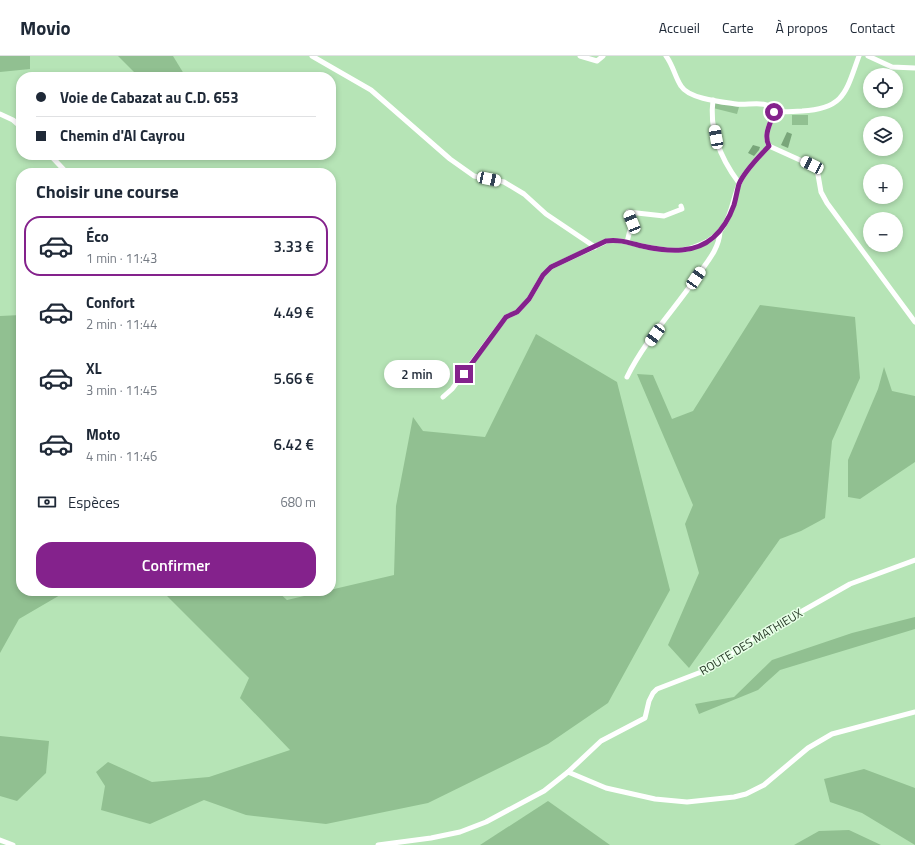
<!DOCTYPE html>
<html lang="fr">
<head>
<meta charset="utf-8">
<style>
	body { margin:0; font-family:"Titillium Web",sans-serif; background:#f6f6f7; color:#1f2937; height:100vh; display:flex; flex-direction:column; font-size:15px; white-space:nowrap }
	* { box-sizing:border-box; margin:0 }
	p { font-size:13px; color:#747a83 }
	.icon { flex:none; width:22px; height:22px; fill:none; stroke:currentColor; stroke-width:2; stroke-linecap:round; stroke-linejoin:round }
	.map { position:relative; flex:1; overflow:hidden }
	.side { position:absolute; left:16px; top:112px; width:320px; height:428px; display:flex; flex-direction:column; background:#fff; border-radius:16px; box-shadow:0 2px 6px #0003 }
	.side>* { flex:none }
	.hud { position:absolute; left:16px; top:16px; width:320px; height:88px; border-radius:16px; box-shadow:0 2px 6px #0003; display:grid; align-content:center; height:88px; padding:0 20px; background:#fff }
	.fabs { position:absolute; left:863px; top:12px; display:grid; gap:8px }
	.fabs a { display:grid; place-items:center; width:40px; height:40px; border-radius:50%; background:#fff; box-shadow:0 2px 6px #0003; font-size:20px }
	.end { position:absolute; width:18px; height:18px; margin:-9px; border:5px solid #84228c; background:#fff; box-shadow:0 0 0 2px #fff }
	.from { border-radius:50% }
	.bubble { position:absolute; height:28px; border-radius:14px; background:#fff; box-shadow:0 2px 6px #0003; font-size:13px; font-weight:600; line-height:28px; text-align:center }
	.car { position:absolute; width:12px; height:24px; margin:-12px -6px; border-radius:5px; box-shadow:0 0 3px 1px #0007; background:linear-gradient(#fff 24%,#345 0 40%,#fff 0 76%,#345 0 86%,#fff 0) }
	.hud b { display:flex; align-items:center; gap:14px; height:38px; font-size:15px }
	.hud b+b { border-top:1px solid #e0e1e3 }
	.hud i { width:10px; height:10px; background:#1f2937 }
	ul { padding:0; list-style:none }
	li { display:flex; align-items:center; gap:12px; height:60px; margin:0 8px 6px; padding:0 12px; border:2px solid transparent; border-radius:16px }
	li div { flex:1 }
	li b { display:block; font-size:15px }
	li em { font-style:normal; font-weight:600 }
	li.active { border-color:#84228c }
	li>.icon { width:36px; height:36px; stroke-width:1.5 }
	h2 { padding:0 20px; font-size:18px; line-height:48px }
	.pay { display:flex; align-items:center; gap:10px; height:44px; padding:0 20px; font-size:15px }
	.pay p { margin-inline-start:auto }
	.primary-button { display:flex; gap:8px; margin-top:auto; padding:8px 20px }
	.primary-button a { flex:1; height:46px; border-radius:16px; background:#84228c; color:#fff; font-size:16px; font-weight:600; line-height:46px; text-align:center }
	header { display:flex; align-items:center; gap:24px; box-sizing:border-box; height:56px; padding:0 20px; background:#fff; border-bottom:1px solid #e0e1e3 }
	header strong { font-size:19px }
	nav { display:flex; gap:22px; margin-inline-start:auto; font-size:14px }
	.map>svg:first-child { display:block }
	.green { fill:#91c091 }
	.building { fill:#79a67a }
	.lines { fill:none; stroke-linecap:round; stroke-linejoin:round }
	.minor { stroke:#fff; stroke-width:5 }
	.route { stroke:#84228c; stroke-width:5 }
	.labels { text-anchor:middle; stroke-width:3; stroke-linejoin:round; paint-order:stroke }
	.street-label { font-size:12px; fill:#263826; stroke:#e7ffe7 }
</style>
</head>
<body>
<header>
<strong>Movio</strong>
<nav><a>Accueil</a><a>Carte</a><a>À propos</a><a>Contact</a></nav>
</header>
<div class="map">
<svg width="915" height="789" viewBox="0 0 915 789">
	<rect width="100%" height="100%" fill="#b6e4b6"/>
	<!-- green -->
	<g class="green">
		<polygon points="0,0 30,0 30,13 0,16"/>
		<polygon points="118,0 173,0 184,18 177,21 139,21"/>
		<polygon points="714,46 739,51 737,58 713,52"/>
		<rect x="792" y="59" width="16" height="10"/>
		<polygon points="760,249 855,261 860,322 832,385 825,462 801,475 780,483 689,612 668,589 699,517 685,468 693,449 637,318 653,319 672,363 693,355"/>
		<polygon points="21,259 21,535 67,535 19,563 0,597 0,260"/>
		<polygon points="536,278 617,326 670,534 608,647 548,688 428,747 326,768 246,759 204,744 150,768 101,754 105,730 96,716 108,706 152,726 209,721 290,694 240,642 249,622 162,535 277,535 287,544 394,519 396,450 413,361 423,375 485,381"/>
		<polygon points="884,311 892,335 915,340 915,406 860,443 848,441 848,404 878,333"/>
		<polygon points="915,561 915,573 780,614 758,634 699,658 695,648 734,641 772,604 852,577"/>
		<polygon points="0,680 49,685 46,717 17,745 0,740"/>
		<polygon points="864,713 915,732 915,789 862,757 830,746 824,723"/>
		<polygon points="548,745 610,789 480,789"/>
		<polygon points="849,774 881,789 794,789 819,775"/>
	</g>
	<!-- building -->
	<g class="building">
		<polygon points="787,76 792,78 788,92 781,89"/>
		<polygon points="753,89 760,91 759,94 754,100 748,97"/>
	</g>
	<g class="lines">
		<!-- minor -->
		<g class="minor">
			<polyline points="312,0 371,34 450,103 474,120 504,126 524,138 546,158 595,191"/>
			<polyline points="580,0 597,5 603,0"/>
			<path d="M666 0C673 9 675 21 681 30 689 43 722 46 736 48 747 50 768 43 774 55"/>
			<polyline points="868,0 892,11 915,12"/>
			<path d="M713 44C709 74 721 103 739 127"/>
			<path d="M774 55C783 57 793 55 802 55 845 53 846 35 859 0"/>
			<polyline points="0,58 13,64 21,71"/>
			<polyline points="769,90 811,109 817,113 821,136 827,147 915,266"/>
			<path d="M769 90C763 78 771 67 774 55"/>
			<polyline points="50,99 67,117"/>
			<polyline points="627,186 632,166 628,156 664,160 682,153 681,150"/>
			<path d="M627 321C645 284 675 253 698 219 707 206 719 193 720 176"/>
			<path d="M443 341 452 333 506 261 517 256 529 243 543 219 551 211 607 185C619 183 630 187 642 190 655 193 668 195 682 194 690 193 700 189 708 185 731 171 730 151 739 128 745 114 759 101 769 90"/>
			<polyline points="568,716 606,732 655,743 687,746 734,741 746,738 764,729 808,692 832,678 915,656"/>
			<polyline points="0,784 13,789"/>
			<polyline points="378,789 431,782 460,776 486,766 544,735 568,716 601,685 645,662 649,645 653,637 657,633 709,613 753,583 850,528 915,504"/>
		</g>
	</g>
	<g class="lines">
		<!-- route -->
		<path class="route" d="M464 318 506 261 517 256 529 243 543 219 551 211 606 185C619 183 630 187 642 190 655 193 668 195 682 194 710 192 725 174 734 149 736 142 737 135 739 128 745 114 759 101 769 90 763 78 771 67 774 56"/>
	</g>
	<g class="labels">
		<!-- street labels -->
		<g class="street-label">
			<text transform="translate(751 586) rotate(-31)" y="4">ROUTE DES MATHIEUX</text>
		</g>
	</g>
</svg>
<div class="fabs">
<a><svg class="icon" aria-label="locate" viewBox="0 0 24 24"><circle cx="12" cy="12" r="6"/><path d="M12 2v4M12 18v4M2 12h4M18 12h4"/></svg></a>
<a><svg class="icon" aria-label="layers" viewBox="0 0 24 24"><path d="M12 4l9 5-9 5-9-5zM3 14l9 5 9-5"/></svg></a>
<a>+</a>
<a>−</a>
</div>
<i class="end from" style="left:774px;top:56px"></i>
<i class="end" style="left:464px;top:318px"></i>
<div class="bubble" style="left:384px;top:304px;width:66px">2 min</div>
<i class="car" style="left:716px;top:81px;rotate:350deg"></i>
<i class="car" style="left:812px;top:109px;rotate:296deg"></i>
<i class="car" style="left:489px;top:123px;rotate:102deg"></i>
<i class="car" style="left:632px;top:166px;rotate:338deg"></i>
<i class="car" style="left:696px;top:222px;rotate:34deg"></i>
<i class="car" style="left:655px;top:279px;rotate:216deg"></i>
<div class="hud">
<b><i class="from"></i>Voie de Cabazat au C.D. 653</b>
<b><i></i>Chemin d'Al Cayrou</b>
</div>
<section class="side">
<h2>Choisir une course</h2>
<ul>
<li class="active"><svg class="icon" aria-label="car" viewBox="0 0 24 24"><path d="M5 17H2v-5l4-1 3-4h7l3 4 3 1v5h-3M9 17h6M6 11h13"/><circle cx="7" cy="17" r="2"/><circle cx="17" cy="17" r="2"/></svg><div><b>Éco</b><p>1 min · 11:43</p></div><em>3.33 €</em></li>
<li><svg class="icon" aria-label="car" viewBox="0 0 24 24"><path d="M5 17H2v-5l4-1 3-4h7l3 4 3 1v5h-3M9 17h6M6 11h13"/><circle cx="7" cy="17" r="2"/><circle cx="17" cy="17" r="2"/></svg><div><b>Confort</b><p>2 min · 11:44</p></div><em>4.49 €</em></li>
<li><svg class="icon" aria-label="car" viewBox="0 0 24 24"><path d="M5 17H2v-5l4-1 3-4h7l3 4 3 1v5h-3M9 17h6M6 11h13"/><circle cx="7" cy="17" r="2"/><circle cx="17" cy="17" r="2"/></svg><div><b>XL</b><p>3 min · 11:45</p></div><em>5.66 €</em></li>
<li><svg class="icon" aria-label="car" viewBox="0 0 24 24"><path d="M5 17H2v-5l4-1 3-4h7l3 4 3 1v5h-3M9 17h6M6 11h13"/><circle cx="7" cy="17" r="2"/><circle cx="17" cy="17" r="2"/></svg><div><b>Moto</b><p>4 min · 11:46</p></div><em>6.42 €</em></li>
</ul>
<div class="pay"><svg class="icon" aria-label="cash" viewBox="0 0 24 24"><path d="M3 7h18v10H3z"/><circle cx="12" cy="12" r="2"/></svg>Espèces<p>680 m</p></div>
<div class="primary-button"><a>Confirmer</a></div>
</section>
</div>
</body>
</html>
